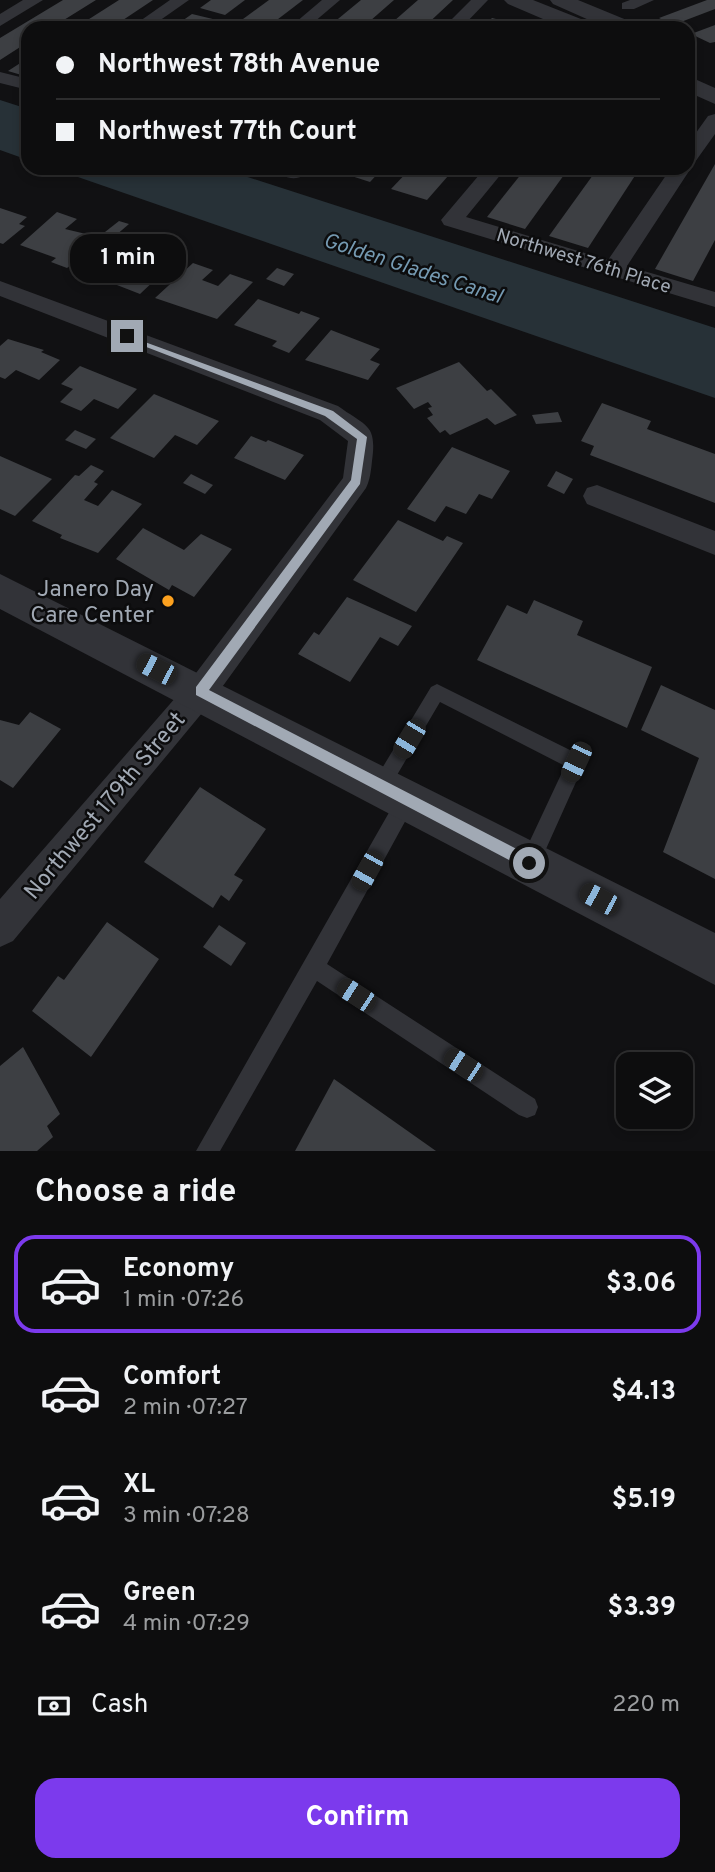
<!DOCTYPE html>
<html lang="en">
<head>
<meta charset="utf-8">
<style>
	body { margin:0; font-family:Overpass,sans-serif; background:#1b1b1c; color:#f1f3f6; height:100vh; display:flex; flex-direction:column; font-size:26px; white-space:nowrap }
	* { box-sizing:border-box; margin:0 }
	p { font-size:23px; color:#9a9c9e }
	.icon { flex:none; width:38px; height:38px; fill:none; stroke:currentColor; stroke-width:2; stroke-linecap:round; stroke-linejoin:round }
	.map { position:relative; height:1151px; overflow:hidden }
	.details { display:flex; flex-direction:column; background:#0d0d0e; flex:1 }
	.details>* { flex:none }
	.top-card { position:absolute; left:21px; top:21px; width:674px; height:154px; border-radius:21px; box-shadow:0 4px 10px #0003,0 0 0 2px #2d2d2e; display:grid; align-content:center; height:154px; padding:0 35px; background:#0d0d0e }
	.controls { position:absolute; left:616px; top:1052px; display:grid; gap:14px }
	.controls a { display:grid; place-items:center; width:77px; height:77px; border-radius:14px; background:#0d0d0e; box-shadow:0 4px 10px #0003,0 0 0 2px #2d2d2e; font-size:35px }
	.end { position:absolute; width:32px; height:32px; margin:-16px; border:9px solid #a1a9b4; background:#111; box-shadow:0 0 0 4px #111 }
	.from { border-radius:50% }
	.bubble { position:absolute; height:49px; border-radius:21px; background:#0d0d0e; box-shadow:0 4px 10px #0003,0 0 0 2px #2d2d2e; font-size:23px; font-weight:700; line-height:49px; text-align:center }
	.car { position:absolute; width:21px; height:42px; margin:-21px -10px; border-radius:9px; box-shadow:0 0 5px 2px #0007; background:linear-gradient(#222 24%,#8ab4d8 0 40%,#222 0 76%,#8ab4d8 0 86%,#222 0) }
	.top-card b { display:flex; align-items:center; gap:24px; height:66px; font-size:26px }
	.top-card b+b { border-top:2px solid #2d2d2e }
	.top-card i { width:18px; height:18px; background:#f1f3f6 }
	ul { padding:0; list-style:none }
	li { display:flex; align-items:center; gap:21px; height:98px; margin:0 14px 10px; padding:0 21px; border:4px solid transparent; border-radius:21px }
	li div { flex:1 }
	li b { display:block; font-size:26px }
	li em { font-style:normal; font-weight:700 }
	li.on { border-color:#7c3aed }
	li>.icon { width:63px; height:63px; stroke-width:1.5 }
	h2 { padding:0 35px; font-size:32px; line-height:84px }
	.pay { display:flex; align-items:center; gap:18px; height:77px; padding:0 35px; font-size:26px }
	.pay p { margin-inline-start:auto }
	.button { display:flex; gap:14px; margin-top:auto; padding:14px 35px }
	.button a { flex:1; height:80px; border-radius:21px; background:#7c3aed; color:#fff; font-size:28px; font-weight:700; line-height:80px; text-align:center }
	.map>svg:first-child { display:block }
	.water { fill:#273137 }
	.building { fill:#3d3f43 }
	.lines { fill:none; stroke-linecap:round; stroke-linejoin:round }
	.service { fill:#323338; fill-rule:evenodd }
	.minor { fill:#323338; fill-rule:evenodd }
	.tertiary { fill:#323338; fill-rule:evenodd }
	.route { fill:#a1a9b4 }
	.poi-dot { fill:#fca11f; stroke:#0c0c0d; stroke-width:2.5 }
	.labels { text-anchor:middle; stroke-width:5; stroke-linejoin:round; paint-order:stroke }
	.far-street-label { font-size:19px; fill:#a1a9b4; stroke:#0c0c0d }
	.far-water-label { font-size:21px; font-style:italic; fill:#759ab2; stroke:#0c0c0d }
	.poi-label { font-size:23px; fill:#a1a9b4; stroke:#0c0c0d; text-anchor:end }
	.street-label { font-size:23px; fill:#a1a9b4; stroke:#0c0c0d }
</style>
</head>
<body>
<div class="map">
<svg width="715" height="1151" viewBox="0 0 715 1151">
	<rect width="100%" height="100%" fill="#111113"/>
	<!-- water -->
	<g class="water">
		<polygon points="0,100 28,109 28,160 0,150"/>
		<polygon points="52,168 220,168 715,328 715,398"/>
	</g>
	<!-- building -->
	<g class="building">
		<polygon points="63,0 96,0 51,28 28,28 28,42 0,60 0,38"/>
		<polygon points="119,0 153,0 111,28 75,28"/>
		<polygon points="211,0 245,0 225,15 200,8"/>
		<polygon points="269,0 303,0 269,26 243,19"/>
		<polygon points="361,0 394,0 362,28 327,28"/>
		<polygon points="418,0 453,0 423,28 386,28"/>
		<polygon points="707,0 715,0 715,9 673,25 659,18"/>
		<polygon points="192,14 217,20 206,28 172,28"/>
		<polygon points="492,18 520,25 518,28 482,28"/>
		<polygon points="715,25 715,42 710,43 691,34"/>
		<polygon points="28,58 28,77 8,71"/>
		<polygon points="715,164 715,240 693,281 655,269"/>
		<polygon points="340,168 383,168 370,182 336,171"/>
		<polygon points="411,168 455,168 427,200 391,189"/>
		<polygon points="526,168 569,168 525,229 487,217"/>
		<polygon points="598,168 640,168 588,248 549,236"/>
		<polygon points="0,208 27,217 19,224 25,226 3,244 0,243"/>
		<polygon points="57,212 77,219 65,229 103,238 67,268 51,262 56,258 20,245"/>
		<polygon points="119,221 129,224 115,236 105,232"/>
		<polygon points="116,263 133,267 157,278 140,294 99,278"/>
		<polygon points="193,263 213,270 202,280 218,286 230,274 253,282 217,319 155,298"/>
		<polygon points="277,268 294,274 284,286 266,279"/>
		<polygon points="258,299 299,314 301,311 320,318 289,353 272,346 277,341 234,325"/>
		<polygon points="331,330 380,349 370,360 380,364 368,380 305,360"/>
		<polygon points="8,339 44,350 41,352 60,360 39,380 16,370 5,379 0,377 0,346"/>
		<polygon points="459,362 487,391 491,389 517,415 495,425 487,418 450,435 445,430 440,433 427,418 433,415 428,408 432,407 428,402 414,409 396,388"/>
		<polygon points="80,366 137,389 118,409 94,399 81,411 60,402 73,389 61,384"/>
		<polygon points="154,394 219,421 197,445 175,435 154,458 110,438"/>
		<polygon points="602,403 651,421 647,429 715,454 715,503 590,455 594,446 581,441"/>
		<polygon points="558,412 562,422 536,424 532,415"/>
		<polygon points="75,430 96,439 86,449 65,440"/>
		<polygon points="251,436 266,442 268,440 304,455 285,480 234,458"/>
		<polygon points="452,447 510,471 492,499 479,494 466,514 446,506 435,522 407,509"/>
		<polygon points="0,456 52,479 15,516 0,509"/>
		<polygon points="91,465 104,471 94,482 98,484 84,500 98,506 112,490 142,504 98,553 60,538 62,535 32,521 75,475 79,476"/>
		<polygon points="556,471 573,479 564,494 547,486"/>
		<polygon points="191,474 213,485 205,494 183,483"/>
		<polygon points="398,520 443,541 447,536 463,543 416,612 353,580"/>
		<polygon points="143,528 184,550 201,534 232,549 194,597 172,585 169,590 116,559"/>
		<polygon points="347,597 412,626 398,646 380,637 350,682 298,654 314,632 319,635"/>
		<polygon points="534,600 583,621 577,635 652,667 627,728 477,660 507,605 527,614"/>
		<polygon points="661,685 715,710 715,879 663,852 699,758 641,730"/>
		<polygon points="30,712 61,729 13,788 0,780 0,720 19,725"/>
		<polygon points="200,787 266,829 234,875 243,880 229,901 221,895 213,908 144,862"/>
		<polygon points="107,922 159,959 91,1057 32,1011 58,976 64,980"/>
		<polygon points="219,925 246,943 231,966 203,947"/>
		<polygon points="23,1047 60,1114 47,1126 53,1137 37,1151 0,1151 0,1066"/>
		<polygon points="334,1079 436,1151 295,1151"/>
	</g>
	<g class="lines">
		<!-- service -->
		<g class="service">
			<polygon points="437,684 582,756 585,762 537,869 530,872 523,869 520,862 565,766 440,702 387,792 381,795 375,792 372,786 375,780 431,687"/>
			<polygon points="406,792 413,795 415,801 413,807 327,964 535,1099 538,1107 535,1115 527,1118 519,1115 317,981 220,1151 196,1151 399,795"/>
		</g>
		<!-- minor -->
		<g class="minor">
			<polygon points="23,0 43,0 0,26 0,14"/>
			<polygon points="170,0 189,0 149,28 130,28"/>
			<polygon points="322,0 340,0 307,28 289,28"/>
			<polygon points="471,0 488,0 461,28 443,28"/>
			<polygon points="630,0 654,0 634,9 622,9 622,3"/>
			<polygon points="0,72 28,79 28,90 0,83"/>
			<polygon points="715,114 715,134 695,162 688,164 691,168 627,266 715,292 715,307 444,225 441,220 485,168 506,168 466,217 608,260 671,168 688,168 688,144 708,116"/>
			<path d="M273 168H312C302 182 285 181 273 168Z"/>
			<path d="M0 281 338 406C367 427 377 424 372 461 371 471 370 480 366 488L212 701 13 941 0 947V899L190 681 343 478 348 441 320 420 0 296Z"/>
			<polygon points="597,485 715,531 715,555 587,504 583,496 587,488"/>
		</g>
		<!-- tertiary -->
		<g class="tertiary">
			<polygon points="504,0 533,0 591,23 594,28 564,28 508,4"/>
			<polygon points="550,0 578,0 634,23 637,28 607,28 553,4"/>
			<polygon points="688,76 715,88 715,104 688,92"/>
			<polygon points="0,574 715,933 715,985 0,609"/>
		</g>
	</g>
	<!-- route -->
	<polygon class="route" points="123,334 333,411 367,437 360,484 209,690 534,858 534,868 524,868 196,695 196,687 351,480 357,439 325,416 123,338"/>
	<!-- markers -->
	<circle class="poi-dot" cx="168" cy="601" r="7"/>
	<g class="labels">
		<!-- far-street labels -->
		<g class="far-street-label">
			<text transform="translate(584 260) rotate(17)" y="7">Northwest 76th Place</text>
		</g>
		<!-- far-water labels -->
		<g class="far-water-label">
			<text transform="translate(413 268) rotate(18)" y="7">Golden Glades Canal</text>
		</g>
		<!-- poi labels -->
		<g class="poi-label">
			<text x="154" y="596">Janero Day<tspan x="154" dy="26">Care Center</tspan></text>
		</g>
		<!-- street labels -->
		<g class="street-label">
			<text transform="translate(104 805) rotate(-50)" y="8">Northwest 179th Street</text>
		</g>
	</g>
</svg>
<div class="controls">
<a><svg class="icon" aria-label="layers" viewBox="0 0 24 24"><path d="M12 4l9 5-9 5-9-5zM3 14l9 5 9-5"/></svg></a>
</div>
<i class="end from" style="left:529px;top:863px"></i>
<i class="end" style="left:127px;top:336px"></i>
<div class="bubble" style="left:70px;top:234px;width:116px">1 min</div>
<i class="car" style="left:156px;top:669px;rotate:297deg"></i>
<i class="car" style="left:409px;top:739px;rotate:211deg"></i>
<i class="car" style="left:576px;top:762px;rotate:205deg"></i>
<i class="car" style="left:367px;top:871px;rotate:209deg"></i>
<i class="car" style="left:599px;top:899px;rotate:298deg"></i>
<i class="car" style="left:356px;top:995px;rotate:303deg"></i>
<i class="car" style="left:463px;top:1065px;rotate:303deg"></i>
<div class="top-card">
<b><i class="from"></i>Northwest 78th Avenue</b>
<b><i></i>Northwest 77th Court</b>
</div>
</div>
<section class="details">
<h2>Choose a ride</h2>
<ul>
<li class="on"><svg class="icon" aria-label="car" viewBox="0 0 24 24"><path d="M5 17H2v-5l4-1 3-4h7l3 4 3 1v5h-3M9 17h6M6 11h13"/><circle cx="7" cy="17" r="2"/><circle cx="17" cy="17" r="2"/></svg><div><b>Economy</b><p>1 min · 07:26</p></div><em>$3.06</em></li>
<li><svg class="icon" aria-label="car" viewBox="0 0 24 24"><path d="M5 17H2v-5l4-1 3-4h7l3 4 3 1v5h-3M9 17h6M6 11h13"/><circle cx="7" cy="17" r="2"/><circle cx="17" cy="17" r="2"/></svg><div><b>Comfort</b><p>2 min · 07:27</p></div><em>$4.13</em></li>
<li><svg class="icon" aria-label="car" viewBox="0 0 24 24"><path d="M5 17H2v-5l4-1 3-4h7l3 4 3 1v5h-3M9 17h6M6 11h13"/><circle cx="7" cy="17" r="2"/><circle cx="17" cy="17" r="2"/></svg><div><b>XL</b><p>3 min · 07:28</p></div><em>$5.19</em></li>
<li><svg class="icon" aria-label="car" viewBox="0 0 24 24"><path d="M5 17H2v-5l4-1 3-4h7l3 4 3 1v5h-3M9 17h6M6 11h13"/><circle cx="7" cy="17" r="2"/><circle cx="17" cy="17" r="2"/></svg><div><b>Green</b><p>4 min · 07:29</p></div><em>$3.39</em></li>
</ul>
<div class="pay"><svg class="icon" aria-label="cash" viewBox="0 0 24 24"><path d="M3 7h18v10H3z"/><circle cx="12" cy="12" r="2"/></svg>Cash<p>220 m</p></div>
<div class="button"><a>Confirm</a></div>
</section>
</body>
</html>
